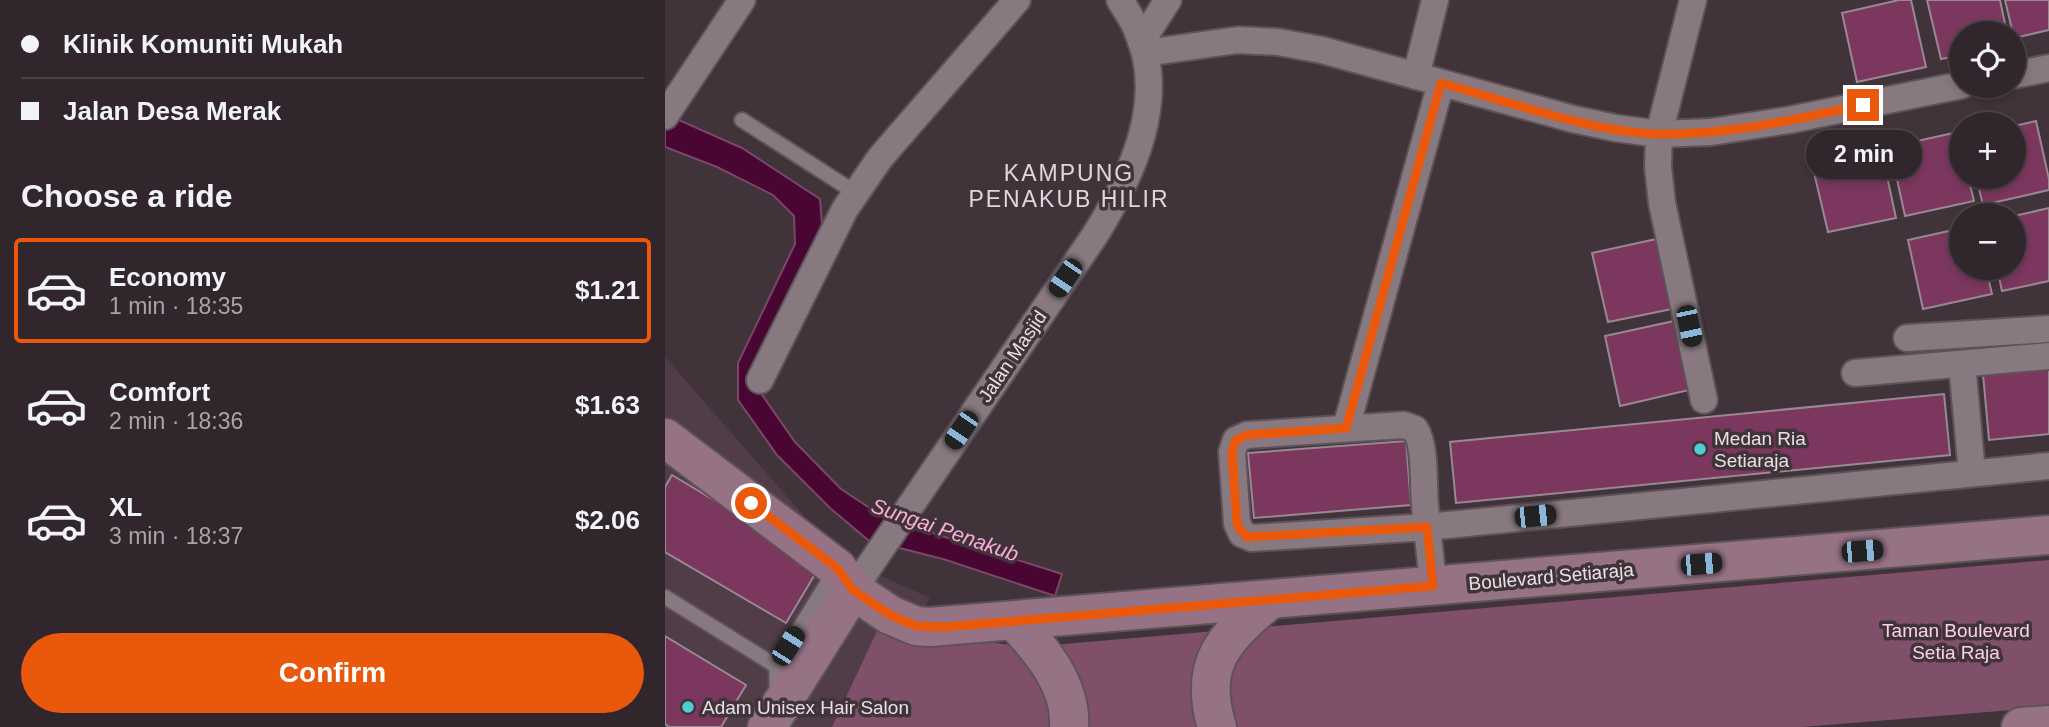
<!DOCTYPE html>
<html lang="en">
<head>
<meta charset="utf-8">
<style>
	body { margin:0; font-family:Helvetica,sans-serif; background:#3d3238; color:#f1f3f6; height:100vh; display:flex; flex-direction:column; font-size:26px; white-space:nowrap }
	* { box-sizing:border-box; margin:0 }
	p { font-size:23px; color:#a8a5a9 }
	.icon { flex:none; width:38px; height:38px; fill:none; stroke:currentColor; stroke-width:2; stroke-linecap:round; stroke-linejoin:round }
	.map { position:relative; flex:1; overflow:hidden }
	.side { display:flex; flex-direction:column; background:#31262c; width:665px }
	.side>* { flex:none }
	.hud { display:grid; align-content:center; height:154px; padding:0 21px; background:#31262c }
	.buttons { position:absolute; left:1284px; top:21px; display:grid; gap:14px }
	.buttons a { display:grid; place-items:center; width:77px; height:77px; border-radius:50%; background:#31262c; box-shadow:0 4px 10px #0003,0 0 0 2px #4c4348; font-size:35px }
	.end { position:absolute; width:32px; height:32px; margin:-16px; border:9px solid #ea580c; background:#fff; box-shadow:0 0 0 4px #fff }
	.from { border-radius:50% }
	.bubble { position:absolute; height:49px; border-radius:24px; background:#31262c; box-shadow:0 4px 10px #0003,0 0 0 2px #4c4348; font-size:23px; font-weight:700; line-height:49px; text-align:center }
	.car { position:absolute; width:21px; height:42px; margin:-21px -10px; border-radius:9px; box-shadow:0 0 5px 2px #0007; background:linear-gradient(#222 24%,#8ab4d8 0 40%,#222 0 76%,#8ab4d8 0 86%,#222 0) }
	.hud b { display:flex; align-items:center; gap:24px; height:66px; font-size:26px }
	.hud b+b { border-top:2px solid #4c4348 }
	.hud i { width:18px; height:18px; background:#f1f3f6 }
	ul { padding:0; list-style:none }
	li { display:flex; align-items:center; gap:21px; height:105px; margin:0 14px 10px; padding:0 7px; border:4px solid transparent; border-radius:7px }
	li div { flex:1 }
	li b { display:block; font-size:26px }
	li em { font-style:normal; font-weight:700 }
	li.selected { border-color:#ea580c }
	li>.icon { width:63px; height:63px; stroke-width:1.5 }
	h2 { padding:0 21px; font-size:32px; line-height:84px }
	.cta { display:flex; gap:14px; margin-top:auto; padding:14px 21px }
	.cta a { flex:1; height:80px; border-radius:42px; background:#ea580c; color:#fff; font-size:28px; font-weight:700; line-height:80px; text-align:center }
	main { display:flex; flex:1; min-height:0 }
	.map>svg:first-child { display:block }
	.built { fill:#503d48 }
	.green { fill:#804f6a }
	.water { fill:#4a0633; stroke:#7a4768; stroke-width:2 }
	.building { fill:#7c375f; stroke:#998891; stroke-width:2 }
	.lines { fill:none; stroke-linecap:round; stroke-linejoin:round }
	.lane-casing { stroke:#5d5258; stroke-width:18 }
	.street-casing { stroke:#5d5258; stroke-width:30 }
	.secondary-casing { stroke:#5d5258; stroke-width:42 }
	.lane { stroke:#887880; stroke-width:14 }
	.street { stroke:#887880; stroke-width:26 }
	.secondary { stroke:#967285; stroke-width:38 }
	.route { stroke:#ea580c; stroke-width:9 }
	.poi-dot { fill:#52cdce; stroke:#41333a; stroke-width:2.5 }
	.labels { text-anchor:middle; stroke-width:7; stroke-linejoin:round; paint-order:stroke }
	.street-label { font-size:19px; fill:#e9e0e4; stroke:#41333a }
	.poi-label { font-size:19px; fill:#e9e0e4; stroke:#41333a; text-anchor:start }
	.park-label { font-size:19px; fill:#fbd1e6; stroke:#41333a }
	.water-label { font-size:21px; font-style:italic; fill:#fdabd7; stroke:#41333a }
	.quarter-label { font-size:23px; letter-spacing:2px; fill:#e5d3db; stroke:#41333a }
</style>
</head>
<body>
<main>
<section class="side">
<div class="hud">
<b><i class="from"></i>Klinik Komuniti Mukah</b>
<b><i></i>Jalan Desa Merak</b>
</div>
<h2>Choose a ride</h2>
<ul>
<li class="selected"><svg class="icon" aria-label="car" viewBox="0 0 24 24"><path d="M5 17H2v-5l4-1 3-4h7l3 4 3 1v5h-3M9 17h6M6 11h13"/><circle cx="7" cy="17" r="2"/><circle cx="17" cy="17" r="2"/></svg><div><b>Economy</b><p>1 min · 18:35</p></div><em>$1.21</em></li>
<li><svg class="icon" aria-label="car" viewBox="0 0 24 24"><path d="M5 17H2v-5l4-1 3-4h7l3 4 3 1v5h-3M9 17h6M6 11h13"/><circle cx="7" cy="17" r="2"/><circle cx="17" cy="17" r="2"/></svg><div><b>Comfort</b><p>2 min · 18:36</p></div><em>$1.63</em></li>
<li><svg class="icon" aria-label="car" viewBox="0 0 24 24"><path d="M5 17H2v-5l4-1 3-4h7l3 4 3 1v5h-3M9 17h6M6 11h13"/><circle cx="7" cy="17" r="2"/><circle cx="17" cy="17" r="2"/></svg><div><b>XL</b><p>3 min · 18:37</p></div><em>$2.06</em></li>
</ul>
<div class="cta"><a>Confirm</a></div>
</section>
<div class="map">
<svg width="1384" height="727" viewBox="0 0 1384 727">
	<rect width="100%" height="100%" fill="#41333a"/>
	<!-- built -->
	<polygon class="built" points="0,357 175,557 265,598 180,727 0,727"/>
	<!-- green -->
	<polygon class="green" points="1384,560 1384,707 1137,727 167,727 213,629 363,647"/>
	<!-- water -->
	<polygon class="water" points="0,114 77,148 155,199 157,225 93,389 130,442 176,489 220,518 397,574 390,596 278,559 203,540 165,508 112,455 73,400 73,363 130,244 129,216 108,195 52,167 0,147"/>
	<!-- building -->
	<g class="building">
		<polygon points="1234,0 1246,0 1261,67 1192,82 1177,13"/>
		<polygon points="1262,0 1335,0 1342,33 1297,33 1297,55 1276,59"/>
		<polygon points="1340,0 1384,0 1384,30 1349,38"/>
		<polygon points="1371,121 1384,179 1384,190 1318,205 1311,177 1349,177 1349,126"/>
		<polygon points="1293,132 1297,147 1297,177 1303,177 1309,201 1240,216 1225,147"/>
		<polygon points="1216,148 1231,218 1163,232 1147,164"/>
		<polygon points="1384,208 1384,281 1337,291 1332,268 1349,268 1349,216"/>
		<polygon points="1297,228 1297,268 1321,268 1327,294 1258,309 1243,240"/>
		<polygon points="996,238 1012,308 943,322 927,253"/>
		<polygon points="1009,321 1024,390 955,406 940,336"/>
		<polygon points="1384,368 1384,434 1324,440 1318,374"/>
		<polygon points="1279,394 1285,455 791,503 785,442"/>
		<polygon points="741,441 746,505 589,518 583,453"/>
		<polygon points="7,475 156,564 121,623 0,552 0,487"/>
		<polygon points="0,636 81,685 56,727 4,727 0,724"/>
	</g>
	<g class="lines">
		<defs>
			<g id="lane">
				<polyline points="77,120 191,193"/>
				<polyline points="0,597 111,666 112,695"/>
				<polyline points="111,666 171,569"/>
			</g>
			<g id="street">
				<polyline points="1028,0 994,134 993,167 997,203 1039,400"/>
				<polyline points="476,42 503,0"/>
				<polyline points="480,53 573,40 613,42 657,50 908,119 950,128 994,134 1046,132 1124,120 1297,85"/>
				<polyline points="1349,75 1384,68"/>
				<polyline points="751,76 770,0"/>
				<polyline points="0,116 77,0"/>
				<polyline points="1242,338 1384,329"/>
				<polyline points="1297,364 1307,473"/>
				<polyline points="1190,373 1384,356"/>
				<polyline points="95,380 180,209 215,158 352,0"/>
				<polyline points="681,428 776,83"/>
				<path d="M768 586C766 559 762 532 760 505 758 484 761 446 750 429L739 425 582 435 571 440 567 452 572 523 577 534 587 538 762 527 1384 466"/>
				<path d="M188 590 430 235C467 176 504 98 471 28 467 18 460 9 455 0"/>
			</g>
			<g id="secondary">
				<polyline points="0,438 172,568 188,590 225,615 251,626 265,627 1384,535"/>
				<path d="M350 621C376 650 407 685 404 727"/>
				<polyline points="102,727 188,590"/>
				<path d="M552 727C533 664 558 639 604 600"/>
				<polyline points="1356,727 1384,725"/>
			</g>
		</defs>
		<!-- lane casing -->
		<use href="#lane" class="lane-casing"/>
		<!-- street casing -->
		<use href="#street" class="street-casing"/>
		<!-- secondary casing -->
		<use href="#secondary" class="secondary-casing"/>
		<!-- lane -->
		<use href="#lane" class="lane"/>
		<!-- street -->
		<use href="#street" class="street"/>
		<!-- secondary -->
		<use href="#secondary" class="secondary"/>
	</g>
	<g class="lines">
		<!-- route -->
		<path class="route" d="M86 503 172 568 188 590 225 615 251 626 280 627 768 586 762 527 582 537 574 528 572 523 567 452 571 440 582 435 681 428 776 83C842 101 929 133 996 134 1064 135 1132 119 1198 105"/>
	</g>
	<!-- markers -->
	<g class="poi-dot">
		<circle cx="1035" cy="449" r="7"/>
		<circle cx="23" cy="707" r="7"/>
	</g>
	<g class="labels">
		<!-- street labels -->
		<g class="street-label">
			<text transform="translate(347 356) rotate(-56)" y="7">Jalan Masjid</text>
			<text transform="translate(886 576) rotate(-5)" y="7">Boulevard Setiaraja</text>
		</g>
		<!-- poi labels -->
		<g class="poi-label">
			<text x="1049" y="445">Medan Ria<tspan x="1049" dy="22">Setiaraja</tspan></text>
			<text x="37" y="714">Adam Unisex Hair Salon</text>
		</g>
		<!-- park labels -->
		<g class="park-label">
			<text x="1291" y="637">Taman Boulevard<tspan x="1291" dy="22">Setia Raja</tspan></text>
		</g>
		<!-- water labels -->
		<g class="water-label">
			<text transform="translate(280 530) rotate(19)" y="7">Sungai Penakub</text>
		</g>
		<!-- quarter labels -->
		<g class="quarter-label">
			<text x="404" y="181">KAMPUNG<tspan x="404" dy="26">PENAKUB HILIR</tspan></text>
		</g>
	</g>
</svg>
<div class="buttons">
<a><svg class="icon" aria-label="locate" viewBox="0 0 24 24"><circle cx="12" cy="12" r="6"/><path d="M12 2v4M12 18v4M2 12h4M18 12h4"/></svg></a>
<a>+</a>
<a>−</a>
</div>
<i class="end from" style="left:86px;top:503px"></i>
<i class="end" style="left:1198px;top:105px"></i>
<div class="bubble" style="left:1141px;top:130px;width:116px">2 min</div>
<i class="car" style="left:400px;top:278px;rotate:214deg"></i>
<i class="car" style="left:1024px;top:326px;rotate:168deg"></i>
<i class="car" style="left:296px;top:430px;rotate:214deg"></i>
<i class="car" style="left:870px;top:516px;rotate:84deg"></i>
<i class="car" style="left:1197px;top:551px;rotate:85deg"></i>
<i class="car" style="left:1036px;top:564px;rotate:85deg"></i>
<i class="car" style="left:123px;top:646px;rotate:32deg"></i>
</div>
</main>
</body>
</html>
